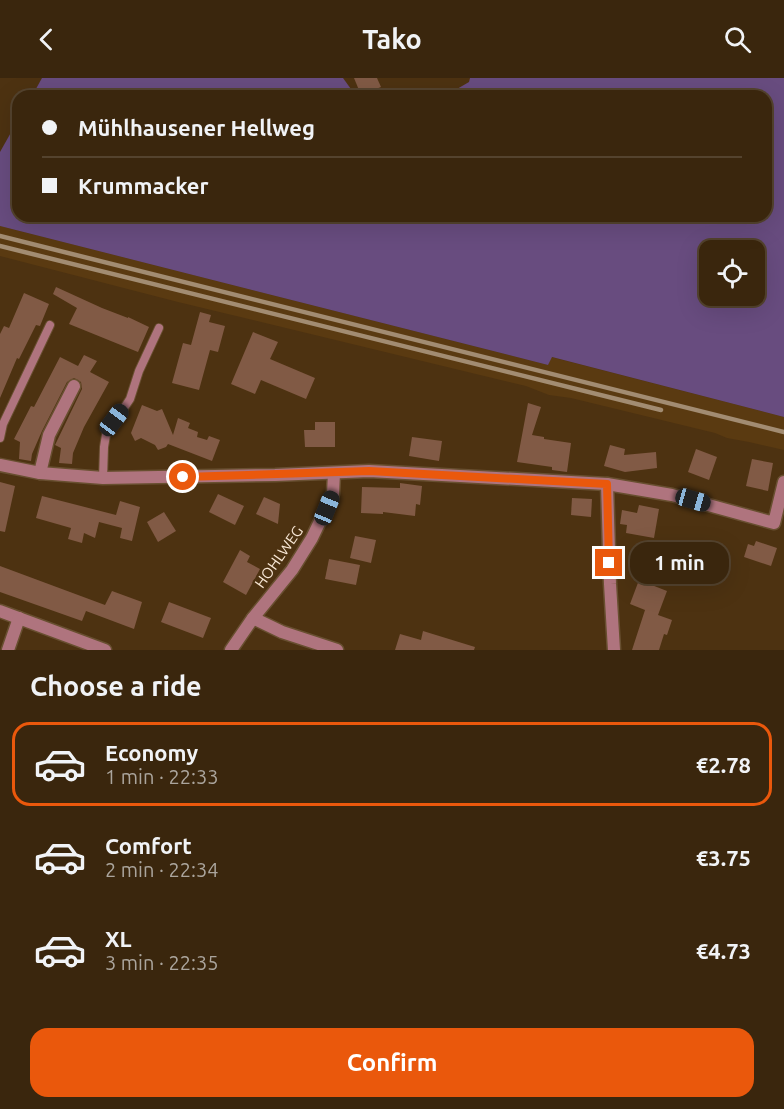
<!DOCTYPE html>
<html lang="en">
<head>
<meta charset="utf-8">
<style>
	body { margin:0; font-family:Ubuntu,sans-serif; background:#45321b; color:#f1f3f6; height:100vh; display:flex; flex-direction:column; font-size:22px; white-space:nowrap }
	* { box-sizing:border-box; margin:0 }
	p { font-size:20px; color:#aba59d }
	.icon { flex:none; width:33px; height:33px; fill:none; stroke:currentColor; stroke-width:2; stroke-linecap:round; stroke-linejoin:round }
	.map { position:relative; height:572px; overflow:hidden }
	.details { display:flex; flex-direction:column; background:#3a260d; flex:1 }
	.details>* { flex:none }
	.hud { position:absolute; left:12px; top:12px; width:760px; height:132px; border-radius:18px; box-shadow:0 6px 24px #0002,0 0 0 2px #54432e; display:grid; align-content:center; height:132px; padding:0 30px; background:#3a260d }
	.controls { position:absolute; left:699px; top:162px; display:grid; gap:12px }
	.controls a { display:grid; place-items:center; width:66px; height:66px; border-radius:12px; background:#3a260d; box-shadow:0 6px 24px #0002,0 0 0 2px #54432e; font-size:30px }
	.end { position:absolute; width:27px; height:27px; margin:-14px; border:8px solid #ea580c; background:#fff; box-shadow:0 0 0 3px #fff }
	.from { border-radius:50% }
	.bubble { position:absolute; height:42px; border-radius:18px; background:#3a260d; box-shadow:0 6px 24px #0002,0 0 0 2px #54432e; font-size:20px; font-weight:600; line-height:42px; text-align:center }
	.car { position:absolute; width:18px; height:36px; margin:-18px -9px; border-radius:8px; box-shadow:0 0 4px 2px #0007; background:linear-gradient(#222 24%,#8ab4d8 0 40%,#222 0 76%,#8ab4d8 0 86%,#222 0) }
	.hud b { display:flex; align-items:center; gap:21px; height:57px; font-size:22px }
	.hud b+b { border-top:2px solid #54432e }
	.hud i { width:15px; height:15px; background:#f1f3f6 }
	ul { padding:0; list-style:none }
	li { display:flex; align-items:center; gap:18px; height:84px; margin:0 12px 9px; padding:0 18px; border:3px solid transparent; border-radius:18px }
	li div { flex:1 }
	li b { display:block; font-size:22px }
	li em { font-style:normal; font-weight:600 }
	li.selected { border-color:#ea580c }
	li>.icon { width:54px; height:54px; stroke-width:1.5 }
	h2 { padding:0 30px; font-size:27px; line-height:72px }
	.cta { display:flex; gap:12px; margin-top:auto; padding:12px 30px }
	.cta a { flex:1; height:69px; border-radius:18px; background:#ea580c; color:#fff; font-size:24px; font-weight:600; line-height:69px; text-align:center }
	header { display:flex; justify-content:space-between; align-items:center; height:78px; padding:0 30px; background:#3a260d; font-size:27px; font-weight:600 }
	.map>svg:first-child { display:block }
	.built { fill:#5a3a11 }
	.green { fill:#684c7f; fill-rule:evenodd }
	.building { fill:#815a45 }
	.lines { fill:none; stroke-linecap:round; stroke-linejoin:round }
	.service-casing { stroke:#684f30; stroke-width:10 }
	.minor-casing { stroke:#684f30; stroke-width:15 }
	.service { stroke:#af747e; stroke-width:8 }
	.minor { stroke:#af747e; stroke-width:12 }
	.rail { stroke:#a28c72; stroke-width:4.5 }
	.route { stroke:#ea580c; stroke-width:8 }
	.labels { text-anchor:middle; stroke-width:4.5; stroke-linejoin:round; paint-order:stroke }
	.street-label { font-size:15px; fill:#f8e7d5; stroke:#4d3211 }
</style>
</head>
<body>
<header><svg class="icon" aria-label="back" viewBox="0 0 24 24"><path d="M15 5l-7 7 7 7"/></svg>Tako<svg class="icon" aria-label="search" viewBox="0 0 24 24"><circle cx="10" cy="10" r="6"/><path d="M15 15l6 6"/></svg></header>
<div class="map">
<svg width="784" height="572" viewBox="0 0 784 572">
	<rect width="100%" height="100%" fill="#4d3211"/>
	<!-- built -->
	<polygon class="built" points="0,148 548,287 551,279 784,339 784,372 749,364 727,360 715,355 571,320 549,317 526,308 178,224 0,178"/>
	<!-- green -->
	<g class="green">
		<polygon points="42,0 343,0 356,18 32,18"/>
		<path d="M470 0H784V339L552 279 548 287 0 148V74L18 42V138H766V18H445L469 4ZM754 172V218H710V172Z"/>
	</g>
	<!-- building -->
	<g class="building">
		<polygon points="354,0 377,0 381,9 361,17"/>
		<polygon points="56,209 102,230 128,240 128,239 149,249 138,274 69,246 77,230 53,216"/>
		<polygon points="24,215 49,226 40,248 36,247 19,281 17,280 0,320 0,256 4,248 9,250"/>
		<polygon points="200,234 211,237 209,244 225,248 218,274 210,272 199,312 172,305 183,265 191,267"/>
		<polygon points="253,254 278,264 270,281 315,300 306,321 261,302 255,316 231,306"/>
		<polygon points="84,277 97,283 90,294 109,304 84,349 73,375 72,386 59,385 61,370 55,367 82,311 81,304 74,300 67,304 42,353 32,376 31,383 19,381 20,364 14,361 31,328 34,329 60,279 78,288"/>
		<polygon points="528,325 541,329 532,357 544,359 544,361 571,365 567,394 552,392 552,389 517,384"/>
		<polygon points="142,327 157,333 162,331 173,357 178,340 190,345 188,350 198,354 197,359 207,362 209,358 220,362 212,383 168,366 166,369 158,372 155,367 141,360 135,363 131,355"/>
		<polygon points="315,344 335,344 335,369 305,369 304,352 315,352"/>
		<polygon points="412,359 442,363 439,383 409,378"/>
		<polygon points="610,367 625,371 624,377 656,374 657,390 625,394 604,388"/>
		<polygon points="696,371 717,379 709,402 688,394"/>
		<polygon points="752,381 773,385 768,413 746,408"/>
		<polygon points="0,404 15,408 5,454 0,453"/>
		<polygon points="400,405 422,408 420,427 416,426 415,438 383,434 383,436 361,435 362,409 400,410"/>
		<polygon points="218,416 244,428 235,447 209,434"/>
		<polygon points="42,418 116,437 120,423 140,429 132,463 120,460 122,450 99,444 95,460 84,455 82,465 68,461 71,450 36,440"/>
		<polygon points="264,419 280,426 278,446 256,436"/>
		<polygon points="572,420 592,421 591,439 571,437"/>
		<polygon points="639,427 659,431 654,460 626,455 627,447 620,446 622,432 637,435"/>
		<polygon points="164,434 176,453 158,464 147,444"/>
		<polygon points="355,458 376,462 371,485 350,480"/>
		<polygon points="756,463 777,470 771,488 744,479 748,466 754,468"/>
		<polygon points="240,472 250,478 247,484 260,491 246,517 223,504"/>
		<polygon points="329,481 360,487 356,507 325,501"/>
		<polygon points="0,488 105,527 112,513 142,524 134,551 86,533 82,543 0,514"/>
		<polygon points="639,502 667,513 658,537 672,542 667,557 664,556 659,572 632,572 645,532 630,526"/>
		<polygon points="169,524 211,540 203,560 161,544"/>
		<polygon points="423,553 475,569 474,572 395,572 400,556 421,562"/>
	</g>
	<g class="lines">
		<defs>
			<g id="service">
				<polyline points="0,360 3,346 50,247"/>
				<polyline points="103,400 104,369 106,357 130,321 139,293 159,250"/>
			</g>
			<g id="minor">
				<polyline points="0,387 40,395 103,400 275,397 369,393 607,406 672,417 774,445 784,404"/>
				<polyline points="40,395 49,357 74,308"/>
				<polyline points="607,406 610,506 614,572"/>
				<polyline points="0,533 105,572"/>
				<polyline points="253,540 282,554 337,572"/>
				<polyline points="8,572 19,540"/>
				<polyline points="231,572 253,540 292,492 312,460 333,416 334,395"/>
			</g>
		</defs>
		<!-- service casing -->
		<use href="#service" class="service-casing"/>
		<!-- minor casing -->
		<use href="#minor" class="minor-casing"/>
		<!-- service -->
		<use href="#service" class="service"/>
		<!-- minor -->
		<use href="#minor" class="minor"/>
		<!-- rail -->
		<g class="rail">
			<polyline points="0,158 784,354"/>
			<polyline points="0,168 661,332"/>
		</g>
	</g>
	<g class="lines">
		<!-- route -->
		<polyline class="route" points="183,399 369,393 607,406 609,485"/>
	</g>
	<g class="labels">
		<!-- street labels -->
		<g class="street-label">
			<text transform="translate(279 479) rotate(-55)" y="5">HOHLWEG</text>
		</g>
	</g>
</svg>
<div class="controls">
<a><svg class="icon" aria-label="locate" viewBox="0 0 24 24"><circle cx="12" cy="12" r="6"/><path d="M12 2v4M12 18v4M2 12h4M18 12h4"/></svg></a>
</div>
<i class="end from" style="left:183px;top:399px"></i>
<i class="end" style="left:609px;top:485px"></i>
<div class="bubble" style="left:630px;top:464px;width:99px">1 min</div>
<i class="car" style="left:114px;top:342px;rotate:37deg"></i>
<i class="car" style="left:693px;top:422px;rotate:106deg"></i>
<i class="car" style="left:327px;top:430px;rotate:22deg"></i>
<div class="hud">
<b><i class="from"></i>Mühlhausener Hellweg</b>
<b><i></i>Krummacker</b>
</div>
</div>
<section class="details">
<h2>Choose a ride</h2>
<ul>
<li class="selected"><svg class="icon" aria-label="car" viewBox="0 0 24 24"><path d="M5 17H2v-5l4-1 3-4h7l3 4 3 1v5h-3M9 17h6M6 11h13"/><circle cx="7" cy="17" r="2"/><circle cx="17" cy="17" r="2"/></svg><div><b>Economy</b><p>1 min · 22:33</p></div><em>€2.78</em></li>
<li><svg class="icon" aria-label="car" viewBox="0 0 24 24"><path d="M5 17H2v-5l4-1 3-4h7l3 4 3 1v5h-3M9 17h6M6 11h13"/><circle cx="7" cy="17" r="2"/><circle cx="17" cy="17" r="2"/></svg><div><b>Comfort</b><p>2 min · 22:34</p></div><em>€3.75</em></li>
<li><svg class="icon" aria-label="car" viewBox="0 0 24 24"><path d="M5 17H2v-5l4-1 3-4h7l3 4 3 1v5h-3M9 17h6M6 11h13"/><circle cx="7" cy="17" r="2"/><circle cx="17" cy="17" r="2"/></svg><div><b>XL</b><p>3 min · 22:35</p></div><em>€4.73</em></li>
</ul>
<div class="cta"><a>Confirm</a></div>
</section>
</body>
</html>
